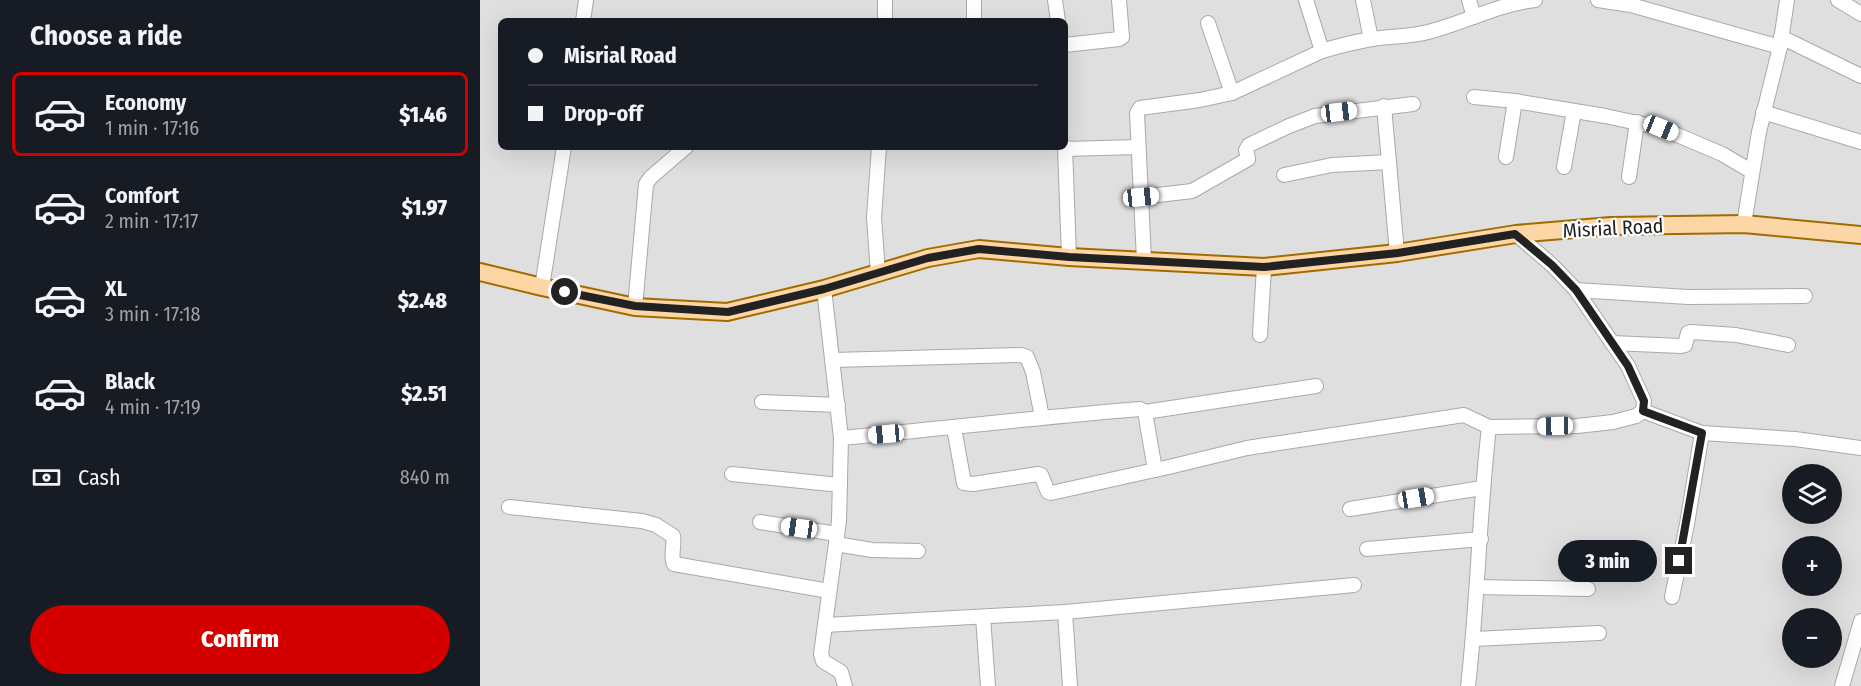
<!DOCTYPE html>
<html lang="en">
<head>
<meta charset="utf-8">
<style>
	body { margin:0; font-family:"Fira Sans Condensed",sans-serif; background:#242831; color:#f1f3f6; height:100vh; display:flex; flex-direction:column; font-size:22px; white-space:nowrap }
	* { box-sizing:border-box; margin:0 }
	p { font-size:20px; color:#9ea1a6 }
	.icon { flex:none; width:33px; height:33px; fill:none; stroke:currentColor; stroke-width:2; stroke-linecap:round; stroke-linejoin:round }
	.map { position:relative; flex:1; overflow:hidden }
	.details { display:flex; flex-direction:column; background:#171b24; width:480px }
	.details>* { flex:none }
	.hud { position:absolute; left:18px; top:18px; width:570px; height:132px; border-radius:9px; box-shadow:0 6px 24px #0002; display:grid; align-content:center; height:132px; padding:0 30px; background:#171b24 }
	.controls { position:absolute; left:1302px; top:464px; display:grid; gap:12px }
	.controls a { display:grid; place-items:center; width:60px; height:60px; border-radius:50%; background:#171b24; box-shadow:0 6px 24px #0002; font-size:30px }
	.end { position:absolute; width:27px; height:27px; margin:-14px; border:8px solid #222; background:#fff; box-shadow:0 0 0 3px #fff }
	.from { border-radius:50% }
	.bubble { position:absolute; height:42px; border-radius:21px; background:#171b24; box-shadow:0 6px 24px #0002; font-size:20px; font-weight:800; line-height:42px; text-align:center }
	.car { position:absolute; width:18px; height:36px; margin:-18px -9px; border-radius:8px; box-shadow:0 0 4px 2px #0007; background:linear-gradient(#fff 24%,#345 0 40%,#fff 0 76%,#345 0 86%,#fff 0) }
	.hud b { display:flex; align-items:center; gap:21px; height:57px; font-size:22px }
	.hud b+b { border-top:2px solid #363941 }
	.hud i { width:15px; height:15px; background:#f1f3f6 }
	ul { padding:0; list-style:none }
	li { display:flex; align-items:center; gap:18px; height:84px; margin:0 12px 9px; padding:0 18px; border:3px solid transparent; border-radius:9px }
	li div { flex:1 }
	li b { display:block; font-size:22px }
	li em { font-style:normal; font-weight:800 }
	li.active { border-color:#d40000 }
	li>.icon { width:54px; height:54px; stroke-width:1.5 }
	h2 { padding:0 30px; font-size:27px; line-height:72px }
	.pay { display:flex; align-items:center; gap:15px; height:66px; padding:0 30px; font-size:22px }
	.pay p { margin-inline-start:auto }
	.action { display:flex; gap:12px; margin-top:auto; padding:12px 30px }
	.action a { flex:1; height:69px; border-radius:36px; background:#d40000; color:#fff; font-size:24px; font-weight:800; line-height:69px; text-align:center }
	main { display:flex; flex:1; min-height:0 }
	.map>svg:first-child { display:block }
	.residential { fill:#e0dfdf; fill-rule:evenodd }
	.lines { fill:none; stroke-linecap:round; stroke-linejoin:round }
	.minor-casing { stroke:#a9a9a9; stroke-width:16 }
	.major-casing { stroke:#a06b00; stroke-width:20 }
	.minor { stroke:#fff; stroke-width:14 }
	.major { stroke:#fcd6a4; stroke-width:16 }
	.route { stroke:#222; stroke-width:8 }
	.labels { text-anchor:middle; stroke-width:4.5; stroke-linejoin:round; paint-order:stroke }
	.street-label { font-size:20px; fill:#222; stroke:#fff }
</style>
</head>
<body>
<main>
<section class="details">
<h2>Choose a ride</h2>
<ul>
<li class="active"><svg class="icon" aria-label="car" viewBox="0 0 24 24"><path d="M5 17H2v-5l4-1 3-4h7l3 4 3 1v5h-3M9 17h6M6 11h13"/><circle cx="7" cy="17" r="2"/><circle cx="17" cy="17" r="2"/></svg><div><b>Economy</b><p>1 min · 17:16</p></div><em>$1.46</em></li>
<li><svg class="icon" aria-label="car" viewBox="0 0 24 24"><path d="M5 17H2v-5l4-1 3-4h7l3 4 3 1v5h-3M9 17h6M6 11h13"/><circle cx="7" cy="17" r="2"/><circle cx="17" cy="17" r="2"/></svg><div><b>Comfort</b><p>2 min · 17:17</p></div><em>$1.97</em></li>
<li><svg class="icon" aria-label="car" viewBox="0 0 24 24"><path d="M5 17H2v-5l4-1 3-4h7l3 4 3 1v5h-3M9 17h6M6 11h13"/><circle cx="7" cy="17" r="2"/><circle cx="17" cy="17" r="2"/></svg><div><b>XL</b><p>3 min · 17:18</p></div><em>$2.48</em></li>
<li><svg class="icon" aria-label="car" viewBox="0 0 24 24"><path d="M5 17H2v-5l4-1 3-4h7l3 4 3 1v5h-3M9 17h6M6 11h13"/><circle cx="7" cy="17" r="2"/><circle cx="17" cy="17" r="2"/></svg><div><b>Black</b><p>4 min · 17:19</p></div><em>$2.51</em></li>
</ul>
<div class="pay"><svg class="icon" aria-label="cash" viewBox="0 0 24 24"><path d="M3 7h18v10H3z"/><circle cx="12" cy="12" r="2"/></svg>Cash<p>840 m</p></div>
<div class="action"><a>Confirm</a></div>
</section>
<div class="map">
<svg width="1381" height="686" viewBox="0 0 1381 686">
	<rect width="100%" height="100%" fill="#f2efe9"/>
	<!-- residential -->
	<path class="residential" d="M0 0H1381V686H0ZM21 21H585V147H21ZM1312 474H1352V513H1312ZM1312 546H1352V585H1312ZM1312 618H1352V657H1312Z"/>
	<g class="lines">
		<defs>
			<g id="minor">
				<polyline points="494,0 494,21"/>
				<polyline points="575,0 578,21"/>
				<polyline points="826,0 842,51"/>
				<polyline points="883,0 891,39"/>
				<polyline points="989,0 994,17"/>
				<polyline points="1118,0 1151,5 1300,47"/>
				<polyline points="1358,0 1381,14"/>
				<polyline points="103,21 106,0"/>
				<polyline points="405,21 405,0"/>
				<polyline points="728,23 752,93"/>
				<polyline points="1301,37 1381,76"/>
				<polyline points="585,45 639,39 642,37 639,0"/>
				<polyline points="994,97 1035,101 1125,116 1181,128 1242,154 1271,171"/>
				<polyline points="904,106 917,253"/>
				<polyline points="1283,112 1381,142"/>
				<polyline points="585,147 589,257"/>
				<polyline points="585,149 658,147"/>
				<polyline points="1026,157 1035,101"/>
				<polyline points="1084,167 1094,111"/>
				<polyline points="804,175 852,165 909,162"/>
				<polyline points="1149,177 1157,122"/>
				<polyline points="661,197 712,191 768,159 766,150 769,145 809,126 835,116 933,104"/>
				<polyline points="1264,224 1279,132 1300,47 1307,0"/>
				<polyline points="1036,234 1072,265 1096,290 1148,366 1164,401 1163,411"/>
				<path d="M664 260 657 113 660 108 720 100 752 93 842 51C858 46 875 42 892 39 910 36 930 37 948 32 984 23 1018 4 1055 0"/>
				<polyline points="398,274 394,217 399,147"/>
				<polyline points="62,287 84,147"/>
				<polyline points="344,289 361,438 359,521 341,654 343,661 361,672 365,686"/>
				<polyline points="1096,290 1208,297 1325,296"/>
				<polyline points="155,307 166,184 171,177 206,147"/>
				<polyline points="780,335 784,267"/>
				<polyline points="1132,343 1201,346 1205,345 1208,333 1211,332 1256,335 1308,345"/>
				<polyline points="353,360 541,355 547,357 553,372 562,417"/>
				<polyline points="282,402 358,405"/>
				<polyline points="1163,411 1222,433 1315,439 1381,448"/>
				<polyline points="665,412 836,386"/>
				<polyline points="474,428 484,483 493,484 558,474 561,475 568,492 571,493 693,466 767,448 984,415 1009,427 1097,426 1133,422 1156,416 1163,411"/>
				<path d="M361 438C461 429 560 417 660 409L665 412 675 470"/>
				<polyline points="252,474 360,485"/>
				<path d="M29 507 162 521 176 525 193 536C195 545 190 556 194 564L349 591"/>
				<polyline points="870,509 1002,488"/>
				<polyline points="280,522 357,534"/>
				<polyline points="356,544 392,550 438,551"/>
				<polyline points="887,549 1001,539"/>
				<polyline points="997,587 1108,589"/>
				<polyline points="1192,597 1207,524 1222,433"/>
				<polyline points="585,612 590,686"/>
				<polyline points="503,617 508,686"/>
				<polyline points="345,625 585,612 874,585"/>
				<polyline points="994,639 1119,633"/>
				<path d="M988 686C998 600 999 513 1009 427"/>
				<polyline points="1362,686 1381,621"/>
			</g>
			<polyline id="major" points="0,272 62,287 155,307 247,312 344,289 448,258 499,249 589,257 784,267 917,253 1036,234 1131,226 1264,224 1381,235"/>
		</defs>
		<!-- minor casing -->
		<use href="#minor" class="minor-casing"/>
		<!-- major casing -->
		<use href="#major" class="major-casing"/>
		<!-- minor -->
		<use href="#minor" class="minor"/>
		<!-- major -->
		<use href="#major" class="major"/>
	</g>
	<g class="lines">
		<!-- route -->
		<polyline class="route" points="85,292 155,306 248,312 344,289 448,258 499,249 589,257 784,267 918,253 1035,234 1072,265 1096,290 1148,366 1164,401 1163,411 1222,433 1199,561"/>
	</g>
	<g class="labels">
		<!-- street labels -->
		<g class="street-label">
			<text transform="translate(1133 228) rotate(-3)" y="7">Misrial Road</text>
		</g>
	</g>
</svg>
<div class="controls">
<a><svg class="icon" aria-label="layers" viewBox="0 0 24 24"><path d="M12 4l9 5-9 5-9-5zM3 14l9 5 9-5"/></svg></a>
<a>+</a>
<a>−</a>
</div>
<i class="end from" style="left:85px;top:292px"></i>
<i class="end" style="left:1199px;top:561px"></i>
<div class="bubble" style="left:1078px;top:540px;width:99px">3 min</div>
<i class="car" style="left:859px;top:112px;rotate:83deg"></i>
<i class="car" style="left:1181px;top:128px;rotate:112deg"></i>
<i class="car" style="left:661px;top:197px;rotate:84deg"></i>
<i class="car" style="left:1075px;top:426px;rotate:269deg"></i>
<i class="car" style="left:406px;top:434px;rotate:265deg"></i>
<i class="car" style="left:936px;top:498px;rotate:81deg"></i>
<i class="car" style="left:319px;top:528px;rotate:278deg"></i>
<div class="hud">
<b><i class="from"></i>Misrial Road</b>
<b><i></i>Drop-off</b>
</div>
</div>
</main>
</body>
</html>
